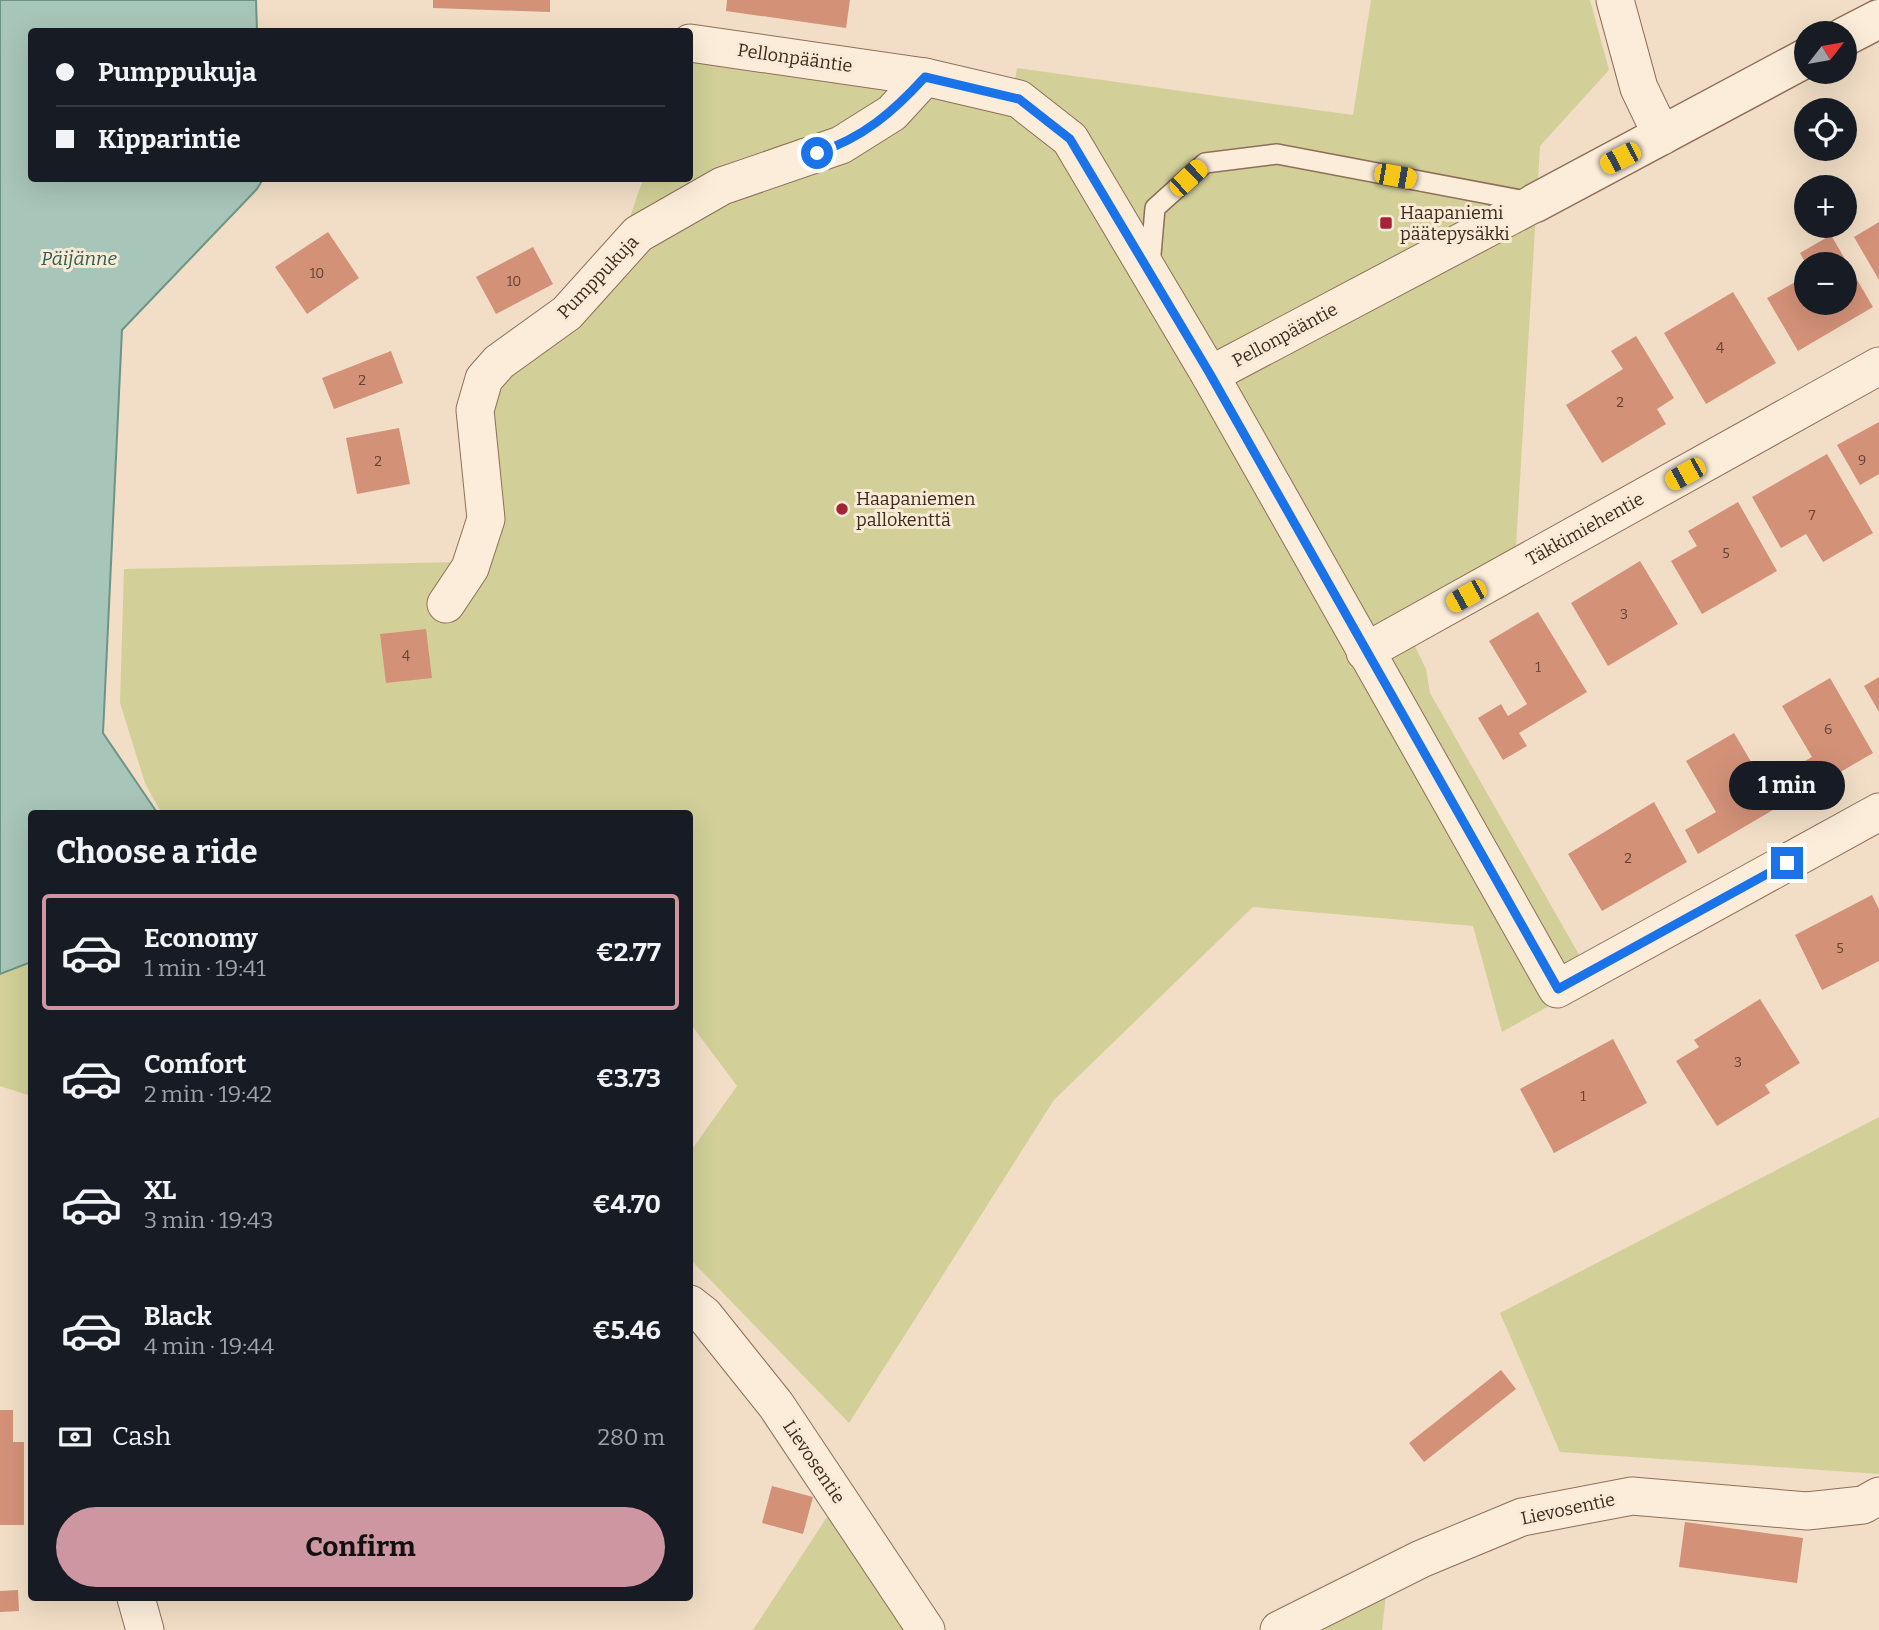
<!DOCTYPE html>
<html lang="en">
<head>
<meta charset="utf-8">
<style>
	body { margin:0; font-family:Bitter,serif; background:#20242c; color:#f1f3f6; height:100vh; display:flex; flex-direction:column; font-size:26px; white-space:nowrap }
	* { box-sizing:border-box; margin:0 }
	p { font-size:23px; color:#9ea1a6 }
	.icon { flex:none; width:38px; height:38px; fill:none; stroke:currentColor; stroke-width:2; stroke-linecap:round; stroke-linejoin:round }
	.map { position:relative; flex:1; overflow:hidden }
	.drawer { position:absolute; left:28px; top:810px; width:665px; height:791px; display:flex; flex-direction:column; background:#171b24; border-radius:7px; box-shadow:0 7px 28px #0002 }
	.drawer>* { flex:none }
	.guide { position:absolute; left:28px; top:28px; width:665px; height:154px; border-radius:7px; box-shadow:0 7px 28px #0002; display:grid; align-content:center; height:154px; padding:0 28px; background:#171b24 }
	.needle { width:46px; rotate:59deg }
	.controls { position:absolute; left:1794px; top:21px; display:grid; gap:14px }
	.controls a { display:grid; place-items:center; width:63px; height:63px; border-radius:50%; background:#171b24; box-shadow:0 7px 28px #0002; font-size:35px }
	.end { position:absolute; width:32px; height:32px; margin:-16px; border:9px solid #1a73e8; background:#fff; box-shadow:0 0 0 4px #fff }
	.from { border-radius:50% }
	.bubble { position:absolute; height:49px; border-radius:24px; background:#171b24; box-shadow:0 7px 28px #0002; font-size:23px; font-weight:700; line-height:49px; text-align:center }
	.car { position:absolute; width:21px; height:42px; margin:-21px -10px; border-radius:9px; box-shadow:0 0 5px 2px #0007; background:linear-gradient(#f5c518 24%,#345 0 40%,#f5c518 0 76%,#345 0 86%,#f5c518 0) }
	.guide b { display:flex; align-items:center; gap:24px; height:66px; font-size:26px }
	.guide b+b { border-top:2px solid #363941 }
	.guide i { width:18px; height:18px; background:#f1f3f6 }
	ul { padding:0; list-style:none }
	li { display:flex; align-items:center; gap:21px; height:116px; margin:0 14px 10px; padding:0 14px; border:4px solid transparent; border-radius:7px }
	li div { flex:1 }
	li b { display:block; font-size:26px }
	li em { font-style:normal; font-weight:700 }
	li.on { border-color:#ce96a0 }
	li>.icon { width:63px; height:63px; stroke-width:1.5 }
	h2 { padding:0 28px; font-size:32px; line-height:84px }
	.pay { display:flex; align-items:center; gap:18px; height:77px; padding:0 28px; font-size:26px }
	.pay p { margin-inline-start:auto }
	.button { display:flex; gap:14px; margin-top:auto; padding:14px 28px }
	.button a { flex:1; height:80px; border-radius:42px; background:#ce96a0; color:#111; font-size:28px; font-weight:700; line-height:80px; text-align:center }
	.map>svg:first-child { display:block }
	.green { fill:#d2d098 }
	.water { fill:#a7c5b8; stroke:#6d9585; stroke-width:2 }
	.building { fill:#d39178 }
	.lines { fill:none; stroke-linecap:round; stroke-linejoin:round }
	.service-casing { stroke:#8f6e59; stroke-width:22 }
	.minor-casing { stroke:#8f6e59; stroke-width:39 }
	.tertiary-casing { stroke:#8f6e59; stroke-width:41 }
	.service { stroke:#fcedda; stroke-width:19 }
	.minor { stroke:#fcedda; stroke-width:37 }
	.tertiary { stroke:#fcedda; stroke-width:38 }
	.route { stroke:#1a73e8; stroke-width:9 }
	.poi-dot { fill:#a42437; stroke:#f9ead6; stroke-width:2.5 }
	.labels { text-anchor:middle; stroke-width:6; stroke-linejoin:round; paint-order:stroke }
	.number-label { font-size:14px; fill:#634334 }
	.street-label { font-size:18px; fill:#3e291e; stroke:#f9ead6 }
	.poi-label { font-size:18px; fill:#3e291e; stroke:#f9ead6; text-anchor:start }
	.water-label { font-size:19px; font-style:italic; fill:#2c5f55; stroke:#f9ead6 }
</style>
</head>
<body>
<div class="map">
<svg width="1879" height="1630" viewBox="0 0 1879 1630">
	<rect width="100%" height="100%" fill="#f2dec6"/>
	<!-- green -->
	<g class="green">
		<polygon points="1371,0 1590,0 1609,70 1540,146 1514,580 1412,640 1426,669 1430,693 1594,981 1502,1032 1473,926 1253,907 1054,1100 849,1423 690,1259 690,1152 737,1086 690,1023 690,814 162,814 145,783 120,703 124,569 458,562 427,609 449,617 479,577 488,383 643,240 916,94 1009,113 1017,68 1353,115"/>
		<path d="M690 48 892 86C853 141 773 141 715 169 685 183 657 205 628 223L643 179 690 178Z"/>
		<polygon points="31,962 31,1096 0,1086 0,974"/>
		<polygon points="1879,1117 1879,1474 1560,1452 1500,1313"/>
		<polygon points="829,1514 910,1630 753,1630"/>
		<polygon points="1386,1595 1382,1630 1266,1630"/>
	</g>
	<!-- water -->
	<polygon class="water" points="0,0 256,0 257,31 32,32 32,178 263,179 257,189 122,330 103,733 158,814 32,814 31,962 0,974"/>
	<!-- building -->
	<g class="building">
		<polygon points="433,0 550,0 550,12 433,8"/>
		<polygon points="727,0 850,0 846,28 726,11"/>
		<polygon points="1879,222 1879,280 1854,237"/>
		<polygon points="328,232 359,278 307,314 275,267"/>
		<polygon points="1831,235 1873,307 1798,351 1767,298 1806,276 1806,303 1844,303 1844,264 1806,264 1800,253"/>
		<polygon points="533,247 553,284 496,314 476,277"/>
		<polygon points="1733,292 1776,363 1706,404 1664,333"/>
		<polygon points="1636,336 1674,398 1657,409 1666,424 1602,463 1566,405 1623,369 1611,351"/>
		<polygon points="391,351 403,383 334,409 322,378"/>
		<polygon points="1879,422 1879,474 1860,485 1837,445"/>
		<polygon points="399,428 410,484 357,494 346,438"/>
		<polygon points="1827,454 1873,533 1823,562 1806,534 1781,548 1752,497"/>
		<polygon points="1738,502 1777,571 1702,614 1671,561 1697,546 1688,531"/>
		<polygon points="1640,561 1678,624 1608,666 1571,603"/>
		<polygon points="1538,612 1587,692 1519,733 1527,746 1503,760 1478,718 1501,704 1508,716 1527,704 1489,641"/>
		<polygon points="426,629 432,678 386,683 380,634"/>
		<polygon points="1879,677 1879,712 1864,686"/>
		<polygon points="1830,678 1873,753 1794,799 1780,775 1812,757 1782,706"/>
		<polygon points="1734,733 1778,807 1698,854 1685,830 1716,812 1686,761"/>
		<polygon points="1654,802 1687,862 1602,911 1568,854"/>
		<polygon points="1872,895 1879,909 1879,961 1822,990 1795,935"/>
		<polygon points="1760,999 1800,1063 1765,1085 1770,1093 1717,1126 1676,1061 1699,1047 1694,1040"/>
		<polygon points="1613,1039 1647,1103 1554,1153 1520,1089"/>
		<polygon points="1501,1370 1516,1389 1424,1462 1409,1443"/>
		<polygon points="0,1410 13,1410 13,1442 24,1442 24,1525 0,1525"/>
		<polygon points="772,1486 813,1497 803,1534 762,1523"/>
		<polygon points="1685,1522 1803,1538 1797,1583 1679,1567"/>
		<polygon points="18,1590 19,1611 0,1612 0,1591"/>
	</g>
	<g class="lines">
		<defs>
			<polyline id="service" points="1150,266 1155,208 1205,163 1277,154 1531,202"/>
			<g id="minor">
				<polyline points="1615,0 1639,88 1662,136"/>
				<polyline points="690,43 925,77 1019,99 1070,139 1210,375 1557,989 1879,812"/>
				<polyline points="1210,375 1535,203"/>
				<polyline points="446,604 470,568 486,519 475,410 484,379 499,362 567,313 638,234 722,186 841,145 892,113 925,77"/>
				<polyline points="1365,652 1879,366"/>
				<polyline points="690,1304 704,1315 776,1405 926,1630"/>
				<polyline points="136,1598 145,1630"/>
				<polyline points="1279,1630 1421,1559 1522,1517 1632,1496 1807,1511 1863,1505 1879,1496"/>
			</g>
			<g id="tertiary">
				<polyline points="1844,37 1879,19"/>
				<polyline points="1535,203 1806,58"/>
			</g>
		</defs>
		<!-- service casing -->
		<use href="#service" class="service-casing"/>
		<!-- minor casing -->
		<use href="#minor" class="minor-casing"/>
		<!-- tertiary casing -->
		<use href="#tertiary" class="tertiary-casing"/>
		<!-- service -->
		<use href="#service" class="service"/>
		<!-- minor -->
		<use href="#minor" class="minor"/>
		<!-- tertiary -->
		<use href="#tertiary" class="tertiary"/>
	</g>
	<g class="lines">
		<!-- route -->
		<path class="route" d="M817 153C863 138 893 112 925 77L1019 99 1070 139 1210 374 1558 989 1787 863"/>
	</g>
	<!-- markers -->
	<g class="poi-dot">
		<rect x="1379" y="216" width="14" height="14" rx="3.5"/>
		<circle cx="842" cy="509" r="7"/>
	</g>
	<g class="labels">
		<!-- number labels -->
		<g class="number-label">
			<text x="317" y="278">10</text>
			<text x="514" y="286">10</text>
			<text x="1720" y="353">4</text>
			<text x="362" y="385">2</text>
			<text x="1620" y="407">2</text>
			<text x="1862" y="465">9</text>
			<text x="378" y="466">2</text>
			<text x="1812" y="520">7</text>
			<text x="1726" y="558">5</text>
			<text x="1624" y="619">3</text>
			<text x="406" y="661">4</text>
			<text x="1538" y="672">1</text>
			<text x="1828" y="734">6</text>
			<text x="1628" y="863">2</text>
			<text x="1840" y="953">5</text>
			<text x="1738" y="1067">3</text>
			<text x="1583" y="1101">1</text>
		</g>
		<!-- street labels -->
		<g class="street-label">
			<text transform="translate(795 58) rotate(8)" y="6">Pellonpääntie</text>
			<text transform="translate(598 277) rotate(-46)" y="6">Pumppukuja</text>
			<text transform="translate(1285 335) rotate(-28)" y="6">Pellonpääntie</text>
			<text transform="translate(1585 529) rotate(-29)" y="6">Täkkimiehentie</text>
			<text transform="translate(814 1462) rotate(56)" y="6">Lievosentie</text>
			<text transform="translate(1568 1509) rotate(-12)" y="6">Lievosentie</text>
		</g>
		<!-- poi labels -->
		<g class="poi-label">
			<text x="1400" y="219">Haapaniemi<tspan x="1400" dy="21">päätepysäkki</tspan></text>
			<text x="856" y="505">Haapaniemen<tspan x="856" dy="21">pallokenttä</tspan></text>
		</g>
		<!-- water labels -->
		<g class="water-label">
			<text x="79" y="265">Päijänne</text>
		</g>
	</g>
</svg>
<div class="controls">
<a><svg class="needle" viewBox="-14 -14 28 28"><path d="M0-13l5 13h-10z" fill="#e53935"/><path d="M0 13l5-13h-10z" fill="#9ea1a6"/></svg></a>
<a><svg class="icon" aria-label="locate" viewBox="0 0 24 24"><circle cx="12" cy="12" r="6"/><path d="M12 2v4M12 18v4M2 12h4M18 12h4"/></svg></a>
<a>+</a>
<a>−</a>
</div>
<i class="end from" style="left:817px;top:153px"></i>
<i class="end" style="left:1787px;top:863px"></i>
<div class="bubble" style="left:1729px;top:761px;width:116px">1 min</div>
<i class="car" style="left:1620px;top:158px;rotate:243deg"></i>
<i class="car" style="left:1395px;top:176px;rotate:100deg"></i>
<i class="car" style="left:1188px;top:178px;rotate:47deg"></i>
<i class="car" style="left:1685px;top:474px;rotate:241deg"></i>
<i class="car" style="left:1466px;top:596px;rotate:241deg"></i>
<div class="guide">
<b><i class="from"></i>Pumppukuja</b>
<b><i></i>Kipparintie</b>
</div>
<section class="drawer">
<h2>Choose a ride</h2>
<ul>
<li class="on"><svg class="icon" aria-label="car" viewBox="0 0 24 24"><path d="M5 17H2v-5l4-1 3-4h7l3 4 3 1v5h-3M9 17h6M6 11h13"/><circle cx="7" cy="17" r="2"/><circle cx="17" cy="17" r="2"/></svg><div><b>Economy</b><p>1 min · 19:41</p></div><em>€2.77</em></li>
<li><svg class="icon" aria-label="car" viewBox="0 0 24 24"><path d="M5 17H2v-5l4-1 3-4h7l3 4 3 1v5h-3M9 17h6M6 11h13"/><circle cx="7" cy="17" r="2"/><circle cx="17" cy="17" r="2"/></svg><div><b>Comfort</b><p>2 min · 19:42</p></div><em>€3.73</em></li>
<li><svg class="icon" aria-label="car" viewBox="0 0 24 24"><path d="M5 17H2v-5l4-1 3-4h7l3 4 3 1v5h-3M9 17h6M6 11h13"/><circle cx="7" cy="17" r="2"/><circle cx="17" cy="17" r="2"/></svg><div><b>XL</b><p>3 min · 19:43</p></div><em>€4.70</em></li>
<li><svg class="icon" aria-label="car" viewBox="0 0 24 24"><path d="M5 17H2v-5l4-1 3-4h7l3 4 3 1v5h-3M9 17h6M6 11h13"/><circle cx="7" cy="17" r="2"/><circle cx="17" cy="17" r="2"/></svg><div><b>Black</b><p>4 min · 19:44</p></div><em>€5.46</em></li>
</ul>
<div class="pay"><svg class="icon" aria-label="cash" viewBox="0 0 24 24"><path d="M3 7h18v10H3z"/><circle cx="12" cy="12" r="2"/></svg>Cash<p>280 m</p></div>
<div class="button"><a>Confirm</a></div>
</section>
</div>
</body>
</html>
